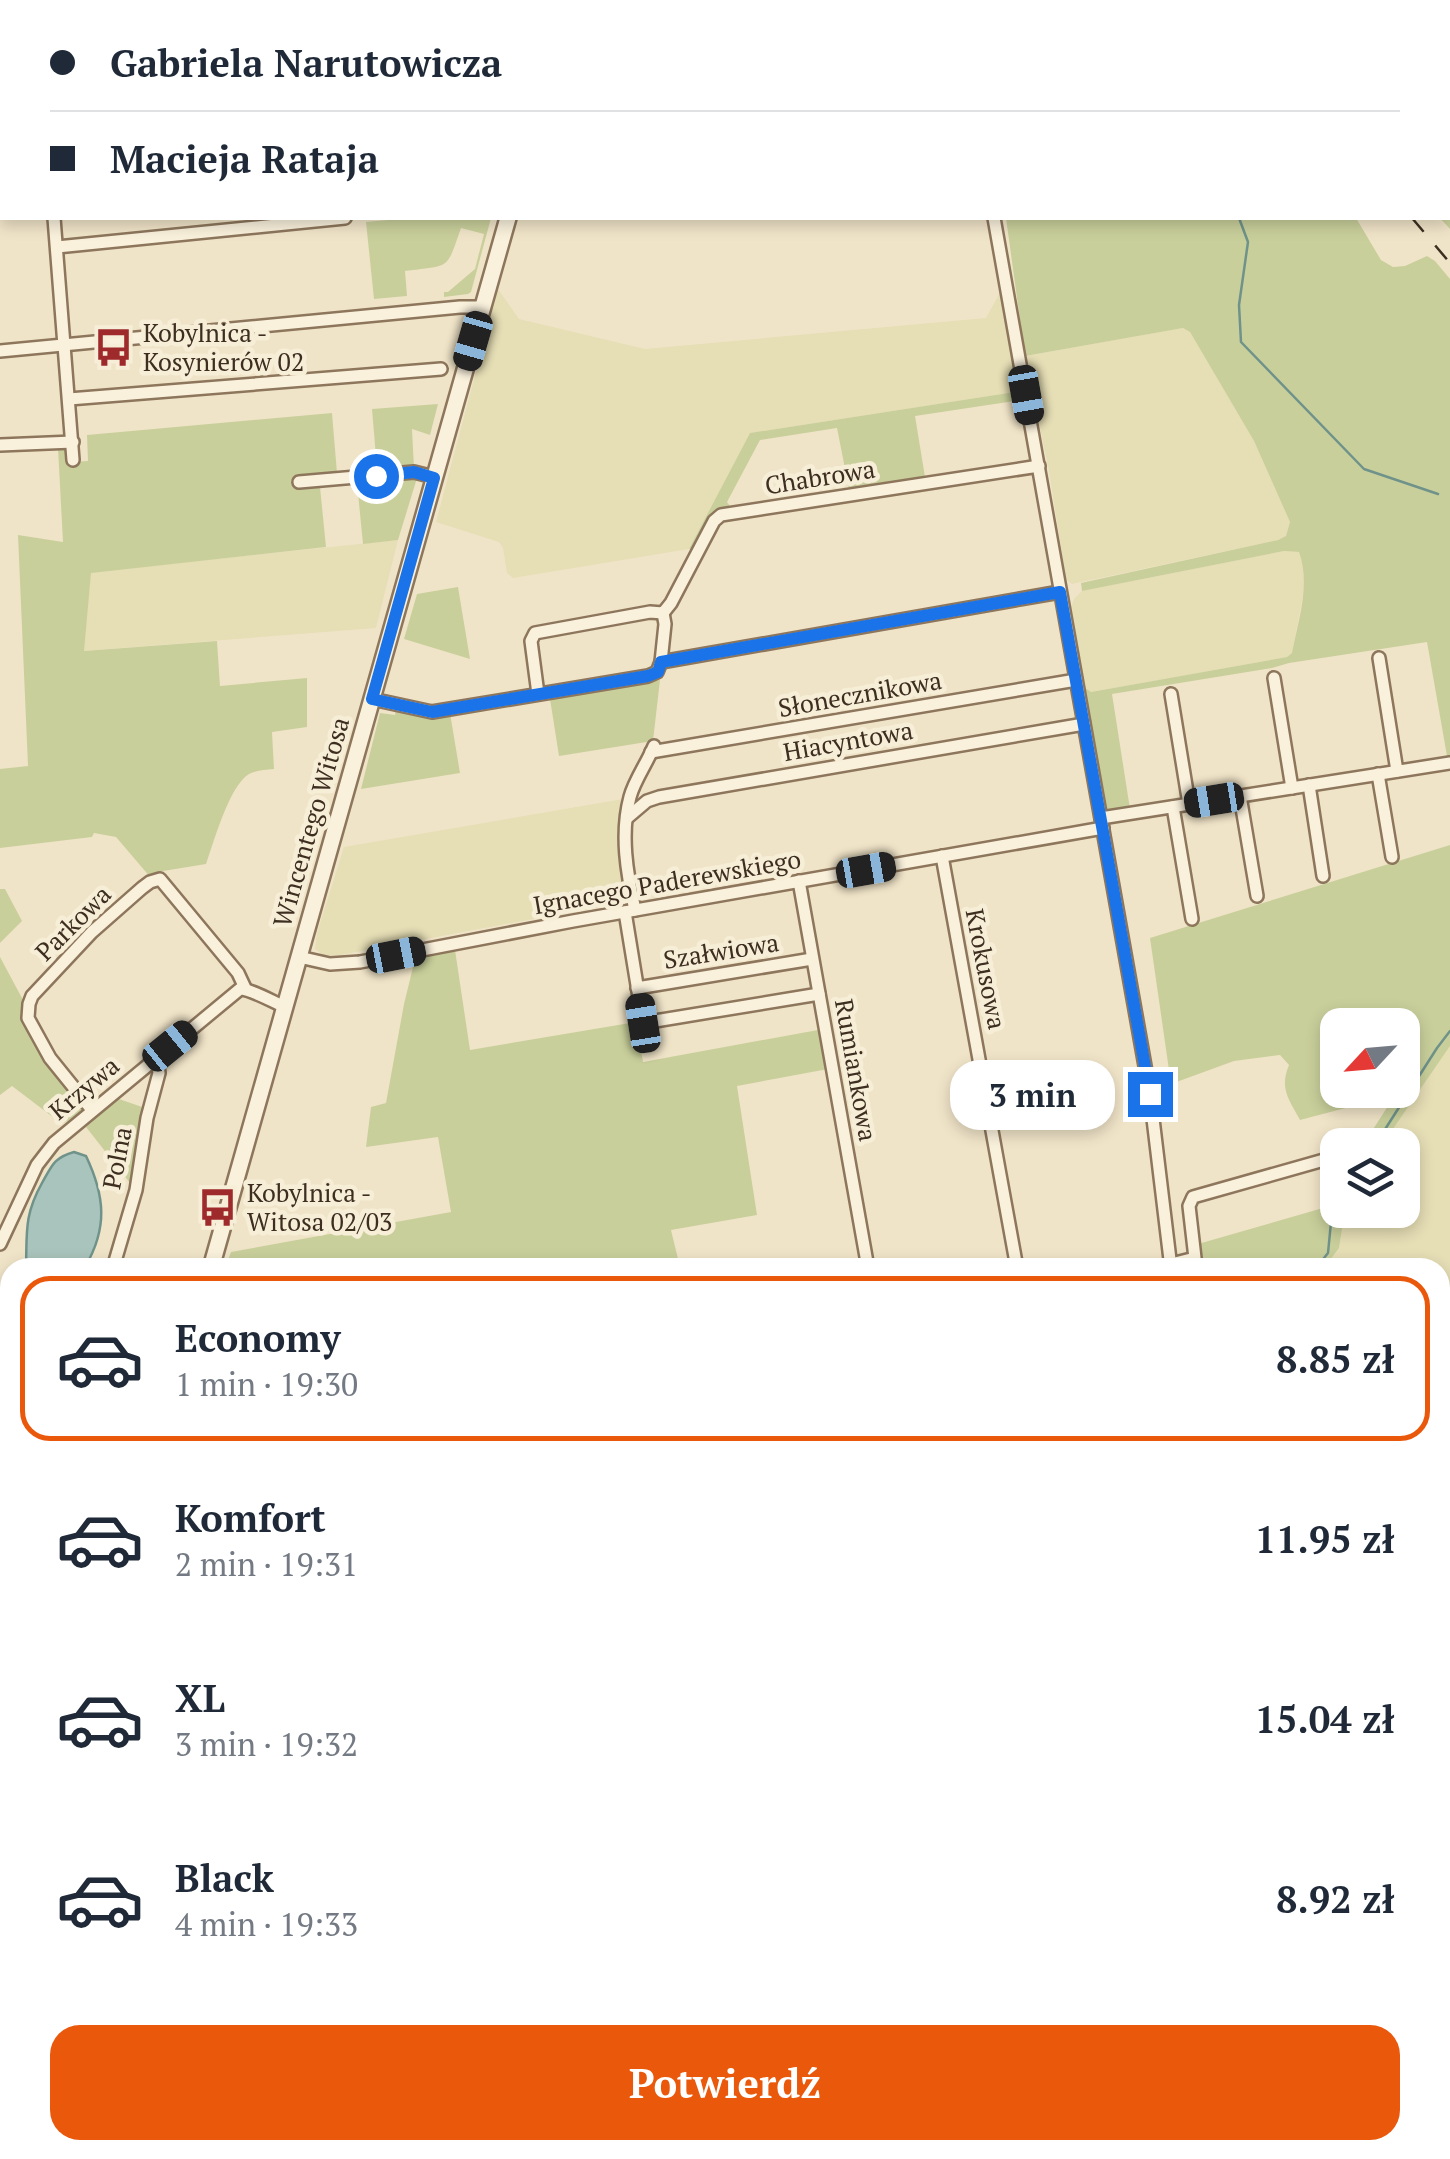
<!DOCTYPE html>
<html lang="pl">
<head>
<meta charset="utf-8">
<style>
	body { margin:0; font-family:"PT Serif",serif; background:#f6f6f7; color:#1f2937; height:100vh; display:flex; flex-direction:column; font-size:38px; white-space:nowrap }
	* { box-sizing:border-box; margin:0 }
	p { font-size:32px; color:#747a83 }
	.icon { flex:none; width:55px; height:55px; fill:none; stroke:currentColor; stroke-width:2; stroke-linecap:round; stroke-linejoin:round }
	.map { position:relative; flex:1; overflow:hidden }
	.details { position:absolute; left:0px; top:1258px; width:1450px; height:902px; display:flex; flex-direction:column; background:#fff; border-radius:30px 30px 0 0; box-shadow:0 5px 15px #0003 }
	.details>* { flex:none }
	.banner { position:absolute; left:0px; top:0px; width:1450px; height:220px; box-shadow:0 5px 15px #0003; display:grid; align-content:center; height:220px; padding:0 50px; background:#fff }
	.needle { width:65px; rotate:244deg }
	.buttons { position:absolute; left:1320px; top:1008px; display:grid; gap:20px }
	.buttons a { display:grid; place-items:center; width:100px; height:100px; border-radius:20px; background:#fff; box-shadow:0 5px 15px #0003; font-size:50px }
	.end { position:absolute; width:45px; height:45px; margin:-22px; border:12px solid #1a73e8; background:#fff; box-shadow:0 0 0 5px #fff }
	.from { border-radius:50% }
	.bubble { position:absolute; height:70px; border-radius:30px; background:#fff; box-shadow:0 5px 15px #0003; font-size:32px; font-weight:700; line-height:70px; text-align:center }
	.car { position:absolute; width:30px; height:60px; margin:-30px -15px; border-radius:12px; box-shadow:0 0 8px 2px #0007; background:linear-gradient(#222 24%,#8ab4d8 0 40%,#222 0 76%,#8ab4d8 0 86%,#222 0) }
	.banner b { display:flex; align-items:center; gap:35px; height:95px; font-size:38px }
	.banner b+b { border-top:2px solid #e0e1e3 }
	.banner i { width:25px; height:25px; background:#1f2937 }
	ul { padding:18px 0 0; list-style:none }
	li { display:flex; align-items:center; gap:30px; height:165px; margin:0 20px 15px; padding:0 30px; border:5px solid transparent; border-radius:30px }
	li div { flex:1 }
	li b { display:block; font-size:38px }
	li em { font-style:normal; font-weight:700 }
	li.active { border-color:#ea580c }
	li>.icon { width:90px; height:90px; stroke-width:1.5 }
	.action { display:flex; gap:20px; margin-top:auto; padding:20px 50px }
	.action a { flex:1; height:115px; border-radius:30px; background:#ea580c; color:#fff; font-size:40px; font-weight:700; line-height:115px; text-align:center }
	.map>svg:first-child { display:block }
	.farmland { fill:#e6deb5 }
	.green { fill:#c9cf9b; fill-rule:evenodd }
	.water { fill:#a9c4bc; stroke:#6f938a; stroke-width:2.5 }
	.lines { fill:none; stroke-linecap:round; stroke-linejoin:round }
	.stream { stroke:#6f938a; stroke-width:2.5 }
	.minor-casing { stroke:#8d765c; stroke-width:16 }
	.tertiary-casing { stroke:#8d765c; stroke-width:20 }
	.secondary-casing { stroke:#6f573f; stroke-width:22 }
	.minor { stroke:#faf1dc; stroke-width:11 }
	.tertiary { stroke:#faf1dc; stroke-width:15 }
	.secondary { stroke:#faf1dc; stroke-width:18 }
	.rail { stroke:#3d2e20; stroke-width:2.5; stroke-dasharray:18 18; stroke-linecap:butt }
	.route { stroke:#1a73e8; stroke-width:12 }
	.labels { text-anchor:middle; stroke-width:9; stroke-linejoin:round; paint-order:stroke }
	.poi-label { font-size:25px; fill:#3d2e20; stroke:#f7eed8; text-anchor:start }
	.street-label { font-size:25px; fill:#3d2e20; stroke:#f7eed8 }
</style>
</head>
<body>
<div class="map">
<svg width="1450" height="2159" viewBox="0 0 1450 2159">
	<rect width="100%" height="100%" fill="#f0e4c8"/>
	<!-- farmland -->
	<g class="farmland">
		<polygon points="498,289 519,319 645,349 986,318 1002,289 1022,391 750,433 689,549 513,578 507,573 503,548 499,542 436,522"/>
		<polygon points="1183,328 1190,332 1254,441 1290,522 1286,536 1278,540 1072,584 1066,579 1049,471 1025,356"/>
		<polygon points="398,540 376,628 83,651 91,572"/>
		<polygon points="1284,551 1299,552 1304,566 1305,585 1292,653 1287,657 1091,692 1081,685 1070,610 1074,599 1082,591"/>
		<polygon points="623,799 620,867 624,902 340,955 323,955 315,949 317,933 344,847"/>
		<polygon points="1450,1046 1450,1513 1440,1512 1440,1268 1325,1268 1339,1248 1345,1210 1402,1210 1402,1145 1382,1145"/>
		<polygon points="1450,1571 1450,1928 1440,1919 1440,1578"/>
		<polygon points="204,2150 477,2150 487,2159 204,2159 199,2155"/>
		<polygon points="627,2150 798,2150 790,2159 619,2159"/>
	</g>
	<!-- green -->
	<g class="green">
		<polygon points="1264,0 1450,0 1450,229 1440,218 1448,218 1448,2 1266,2"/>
		<path d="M410 218H491L471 292 468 294 444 297V292H448L475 269 484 234 461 228C446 271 451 265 405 271L407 296 374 299 366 222Z"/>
		<path d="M1006 218H1356L1381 260 1393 267 1405 266 1427 256 1435 261 1450 279V755L1447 756 1427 642 1289 663 1272 668 1112 694 1130 809 1108 811 1105 809 1081 685 1091 692 1287 657 1292 653C1298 620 1311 585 1299 552L1284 551 1082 591 1081 583 1278 540 1286 536 1290 522 1254 441 1190 332 1183 328 1025 356Z"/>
		<polygon points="1022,391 1021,400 915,416 925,477 849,489 837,428 760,440 727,502 732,509 714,514 695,548 689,549 750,433"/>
		<polygon points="438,404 430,435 412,429 414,468 409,466 377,469 372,409"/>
		<path d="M332 413 337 473 296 478 298 489 320 487 326 547 91 573 84 651 217 641 220 686 307 678V727L272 732 274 769C265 770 257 770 249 774 229 786 214 842 206 864L157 872 151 878 116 837 94 833 92 837 0 848V769L28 766 18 535 63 542 58 448 66 449 70 462 88 461 87 435Z"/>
		<polygon points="412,477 417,478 398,540 363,544 357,483"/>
		<polygon points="458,587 470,659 404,639 417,594"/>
		<polygon points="660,680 653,741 559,756 550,699"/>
		<polygon points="396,709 450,713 460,773 361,789 380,713 395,715"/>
		<path d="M1450 845V1046L1382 1145H1363L1395 1095 1300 1120C1289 1099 1279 1089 1289 1065L1280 1055 1234 1061 1171 1084 1150 938ZM1338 1025H1402V1090H1338Z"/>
		<polygon points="0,889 5,889 22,921 0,943"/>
		<polygon points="455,950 470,1050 636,1022 643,1062 818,1030 828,1069 737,1086 757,1215 671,1230 680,1267 225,1268 231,1252 451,1212 438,1137 366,1147 371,1107 386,1103 404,1004 415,959"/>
		<polygon points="0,957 23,1000 25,1019 86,1110 62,1124 12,1086 0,1095"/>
		<polygon points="119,1099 145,1108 130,1183 86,1127"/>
		<polygon points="1337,1185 1338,1210 1345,1210 1339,1248 1325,1267 1186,1268 1185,1265 1201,1261 1198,1244 1323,1208"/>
		<polygon points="10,1758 10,1858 0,1848 0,1762"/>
		<polygon points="1440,2130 1450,2140 1450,2159 1245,2159 1253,2150 1440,2150"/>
		<polygon points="967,2150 1132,2150 1123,2159 1065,2159 1056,2150 1048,2159 959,2159"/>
	</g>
	<!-- water -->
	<path class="water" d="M74 1152 86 1156C105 1196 108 1228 85 1267H26C27 1233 24 1215 42 1183 52 1166 53 1158 74 1152Z"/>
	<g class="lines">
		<!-- stream -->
		<g class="stream">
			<polyline points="1417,2 1418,0"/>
			<polyline points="1239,218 1248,242 1239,305 1241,342 1364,469 1438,494"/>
			<polyline points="1375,1145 1437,1048 1450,1031"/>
			<polyline points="1316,1268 1328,1253 1332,1212 1338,1204"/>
		</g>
		<defs>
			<g id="minor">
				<polyline points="32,0 32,2"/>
				<polyline points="955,0 955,2"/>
				<polyline points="453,2 454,0"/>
				<polyline points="0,47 2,47"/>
				<polyline points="0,192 2,192"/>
				<polyline points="54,218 73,460"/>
				<polyline points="994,218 1150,1094 1171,1268"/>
				<polyline points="57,247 345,218"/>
				<polyline points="0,351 460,307 482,307"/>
				<polyline points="69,399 441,369"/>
				<polyline points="0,445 73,442"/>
				<polyline points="299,482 414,472 434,477"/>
				<polyline points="663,613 665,624 661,662 1060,592"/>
				<polyline points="1379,658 1397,771"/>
				<polyline points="1274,678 1292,788"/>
				<polyline points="538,694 531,641 535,633 650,612 663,613 671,603 714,521 721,515 1039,466"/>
				<polyline points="1171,694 1189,804"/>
				<polyline points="372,699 432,712 648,676 657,672 661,662"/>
				<polyline points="651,752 1076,680"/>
				<polyline points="1378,774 1392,857"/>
				<polyline points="1309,785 1323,876"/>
				<polyline points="1240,796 1257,896"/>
				<polyline points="1173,807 1192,919"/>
				<polyline points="627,818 647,801 659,797 1084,724"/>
				<polyline points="1101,818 1450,763"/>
				<polyline points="942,856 1017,1268"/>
				<polyline points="799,881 868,1268"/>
				<path d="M635 910C627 874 620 834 630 797 634 781 647 763 654 746"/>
				<polyline points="625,912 646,1040"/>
				<polyline points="299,957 330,964 360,962 573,921 1103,828"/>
				<polyline points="637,988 812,959"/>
				<polyline points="643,1023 819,994"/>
				<polyline points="92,1110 50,1058 28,1018 29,1004 32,996 92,932 142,888 150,882 160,879 238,973 245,988"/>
				<path d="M0 1244 37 1165 54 1143 240 989C251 989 273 1002 285 1007"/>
				<polyline points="1171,1264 1195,1258 1189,1206 1193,1197 1338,1156"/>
				<polyline points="113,1268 136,1190 147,1118 159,1073 157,1056"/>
				<polyline points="0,1736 10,1728"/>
				<polyline points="0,1751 10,1745"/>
				<polyline points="0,1854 10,1864"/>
				<polyline points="0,1962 10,1940"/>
				<polyline points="506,2159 509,2150"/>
				<polyline points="872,2159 881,2150"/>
				<polyline points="1126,2159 1134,2150"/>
			</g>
			<g id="tertiary">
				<polyline points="569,2 569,0"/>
				<polyline points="211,1268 508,218"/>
			</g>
			<g id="secondary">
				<polyline points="0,1625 10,1634"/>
				<polyline points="0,1645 10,1655"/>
				<polyline points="523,2150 532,2159"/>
			</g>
		</defs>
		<!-- minor casing -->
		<use href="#minor" class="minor-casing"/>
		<!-- tertiary casing -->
		<use href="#tertiary" class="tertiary-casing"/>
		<!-- secondary casing -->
		<use href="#secondary" class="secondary-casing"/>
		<!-- minor -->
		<use href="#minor" class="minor"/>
		<!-- tertiary -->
		<use href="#tertiary" class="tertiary"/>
		<!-- secondary -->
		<use href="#secondary" class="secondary"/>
		<!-- rail -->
		<g class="rail">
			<polyline points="1228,0 1230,2"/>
			<polyline points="1412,218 1450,263"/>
		</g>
	</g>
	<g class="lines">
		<!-- route -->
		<polyline class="route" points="376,476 414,472 434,478 372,699 432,712 648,676 658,672 661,662 1060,592 1150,1094"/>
	</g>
	<!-- icons -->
	<defs>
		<symbol id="bus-bare" viewBox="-9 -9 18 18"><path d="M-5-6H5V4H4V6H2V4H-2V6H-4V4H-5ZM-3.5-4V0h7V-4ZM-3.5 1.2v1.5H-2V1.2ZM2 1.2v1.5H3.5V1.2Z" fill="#9e2a2b" stroke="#f7eed8" stroke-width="2.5" paint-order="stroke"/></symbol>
	</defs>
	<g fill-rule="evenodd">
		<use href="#bus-bare" x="86" y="320" width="55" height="55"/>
		<use href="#bus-bare" x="190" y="1180" width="55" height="55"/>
	</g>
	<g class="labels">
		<!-- poi labels -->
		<g class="poi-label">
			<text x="143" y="342">Kobylnica -<tspan x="143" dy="29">Kosynierów 02</tspan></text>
			<text x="247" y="1202">Kobylnica -<tspan x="247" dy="29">Witosa 02/03</tspan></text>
		</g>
		<!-- street labels -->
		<g class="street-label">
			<text transform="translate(820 477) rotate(-9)" y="9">Chabrowa</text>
			<text transform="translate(860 694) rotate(-10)" y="9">Słonecznikowa</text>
			<text transform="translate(848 741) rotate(-10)" y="9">Hiacyntowa</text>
			<text transform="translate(311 822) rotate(-74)" y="9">Wincentego Witosa</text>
			<text transform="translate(667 882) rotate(-10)" y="9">Ignacego Paderewskiego</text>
			<text transform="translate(73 923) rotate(-45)" y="9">Parkowa</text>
			<text transform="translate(721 951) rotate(-9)" y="9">Szałwiowa</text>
			<text transform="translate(986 969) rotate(79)" y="9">Krokusowa</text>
			<text transform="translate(856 1070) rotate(80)" y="9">Rumiankowa</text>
			<text transform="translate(84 1088) rotate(-40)" y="9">Krzywa</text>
			<text transform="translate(117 1158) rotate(-79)" y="9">Polna</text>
		</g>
	</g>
</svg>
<div class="buttons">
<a><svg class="needle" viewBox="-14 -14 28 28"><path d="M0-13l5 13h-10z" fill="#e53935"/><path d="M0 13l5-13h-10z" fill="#747a83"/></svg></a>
<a><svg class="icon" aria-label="layers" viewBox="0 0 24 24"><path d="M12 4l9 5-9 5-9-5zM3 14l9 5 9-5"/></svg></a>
</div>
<i class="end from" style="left:376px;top:476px"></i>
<i class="end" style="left:1150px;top:1094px"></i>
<div class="bubble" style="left:950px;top:1060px;width:165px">3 min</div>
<i class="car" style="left:473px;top:341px;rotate:196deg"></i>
<i class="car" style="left:1026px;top:395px;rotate:170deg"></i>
<i class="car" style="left:1214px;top:800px;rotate:261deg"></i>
<i class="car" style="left:866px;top:870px;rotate:80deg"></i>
<i class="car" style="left:396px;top:955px;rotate:79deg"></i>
<i class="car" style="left:643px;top:1023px;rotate:351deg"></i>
<i class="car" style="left:170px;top:1046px;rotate:51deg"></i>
<div class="banner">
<b><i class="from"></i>Gabriela Narutowicza</b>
<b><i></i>Macieja Rataja</b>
</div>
<section class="details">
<ul>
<li class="active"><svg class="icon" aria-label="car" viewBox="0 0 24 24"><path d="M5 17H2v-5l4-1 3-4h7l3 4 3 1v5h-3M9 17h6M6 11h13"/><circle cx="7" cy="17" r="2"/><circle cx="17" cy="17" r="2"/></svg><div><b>Economy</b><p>1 min · 19:30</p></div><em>8.85 zł</em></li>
<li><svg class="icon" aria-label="car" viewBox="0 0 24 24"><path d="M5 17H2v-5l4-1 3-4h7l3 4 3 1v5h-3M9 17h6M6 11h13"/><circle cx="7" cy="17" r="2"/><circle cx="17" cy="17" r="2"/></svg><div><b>Komfort</b><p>2 min · 19:31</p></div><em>11.95 zł</em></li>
<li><svg class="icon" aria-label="car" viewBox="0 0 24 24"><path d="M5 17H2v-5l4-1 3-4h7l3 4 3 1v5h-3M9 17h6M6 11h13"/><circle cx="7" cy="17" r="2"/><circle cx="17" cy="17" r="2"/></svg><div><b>XL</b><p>3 min · 19:32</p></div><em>15.04 zł</em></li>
<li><svg class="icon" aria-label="car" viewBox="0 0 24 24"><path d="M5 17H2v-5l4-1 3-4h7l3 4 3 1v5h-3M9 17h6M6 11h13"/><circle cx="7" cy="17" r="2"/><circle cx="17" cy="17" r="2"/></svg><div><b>Black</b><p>4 min · 19:33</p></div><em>8.92 zł</em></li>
</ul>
<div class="action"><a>Potwierdź</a></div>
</section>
</div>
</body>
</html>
